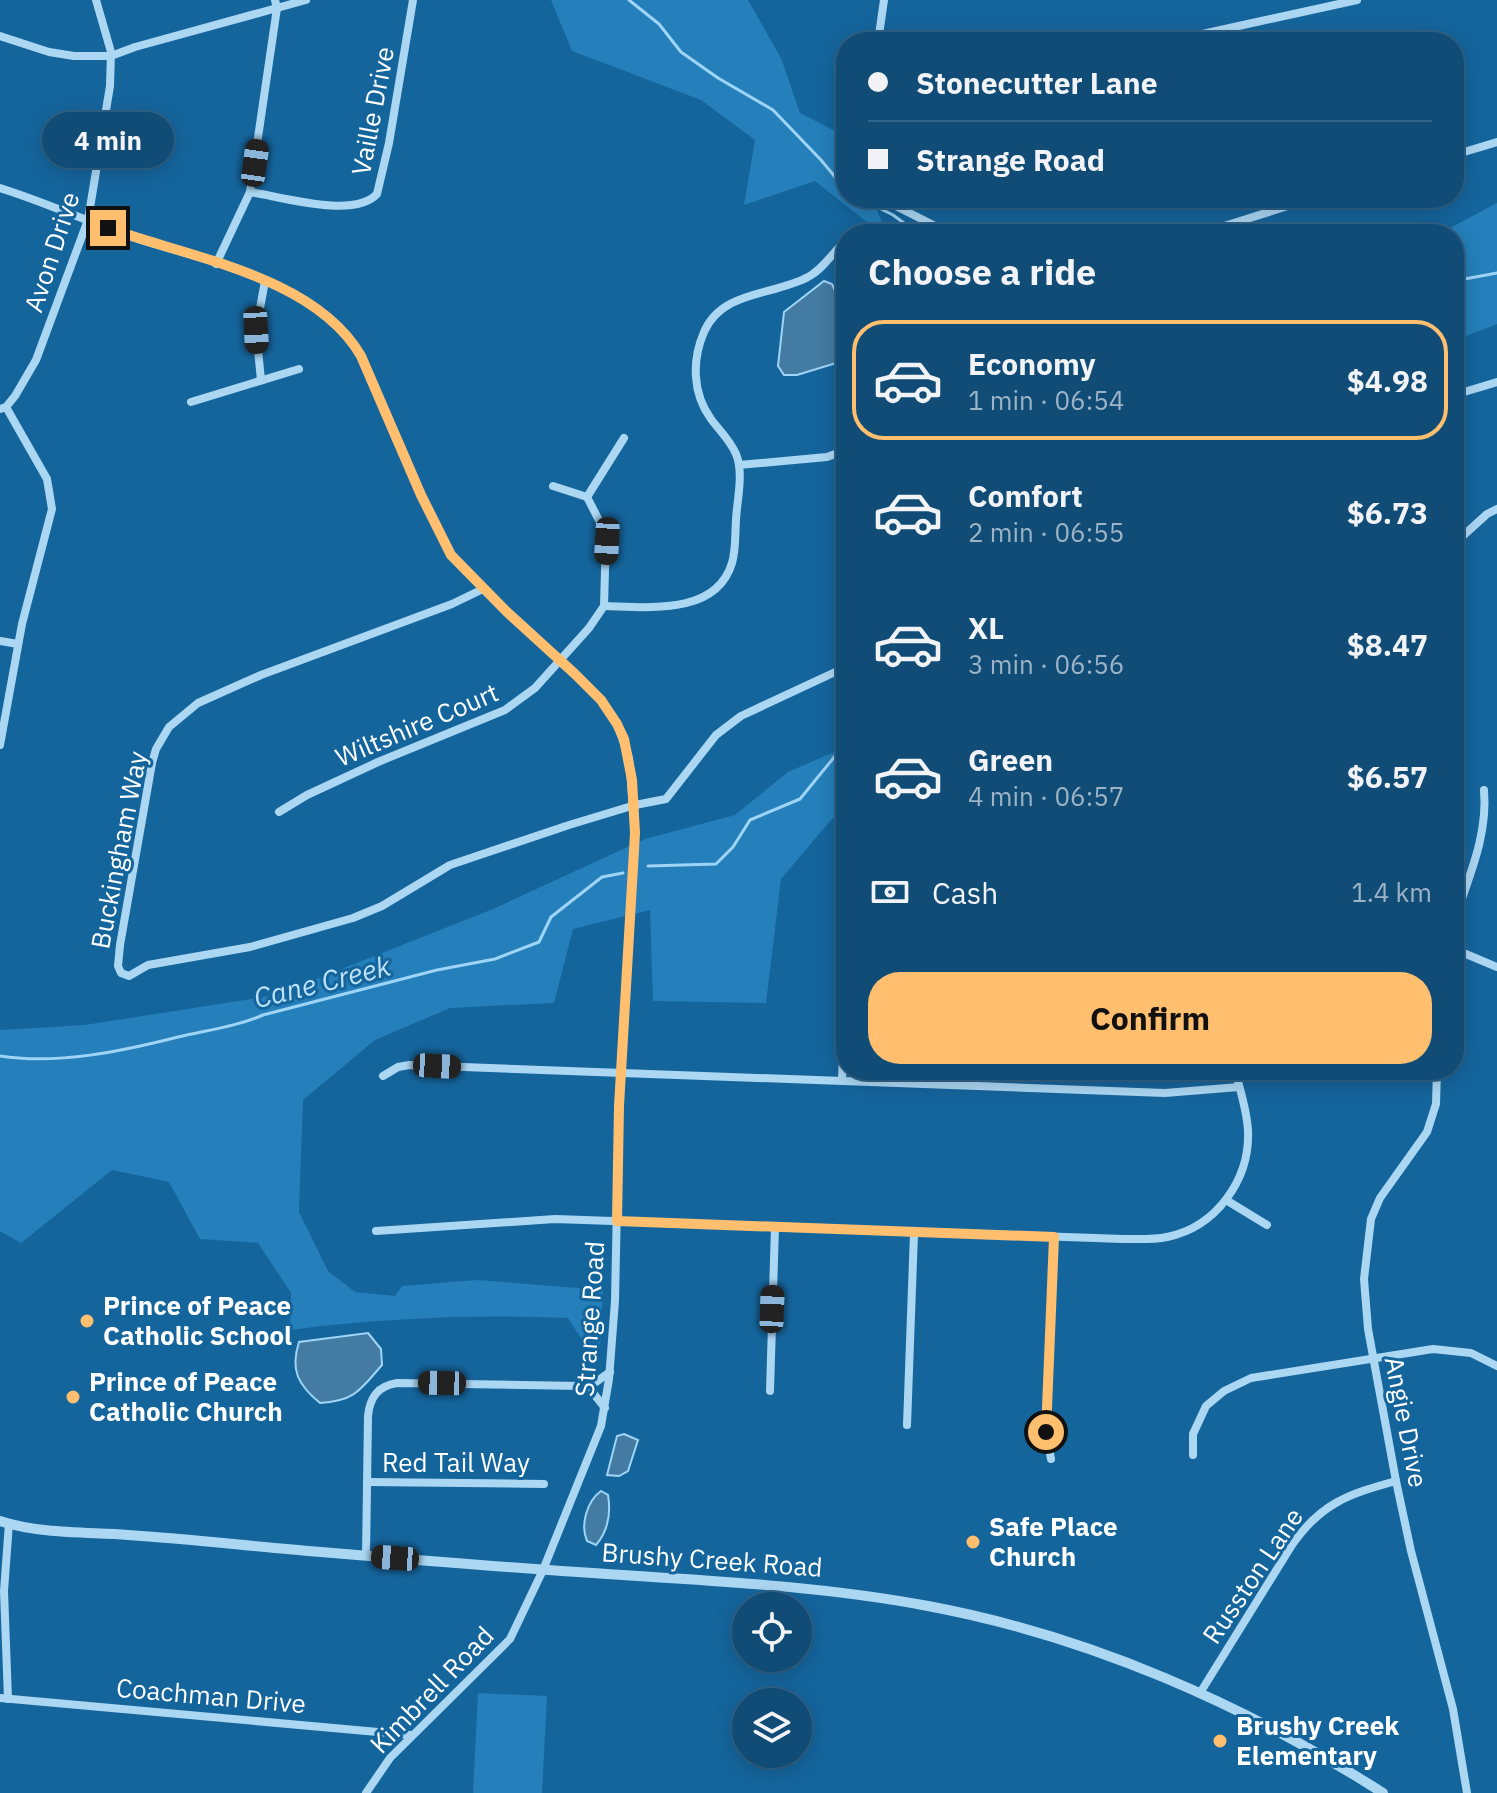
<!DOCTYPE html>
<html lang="en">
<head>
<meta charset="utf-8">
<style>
	body { margin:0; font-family:"IBM Plex Sans",sans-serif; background:#1e567e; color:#f1f3f6; height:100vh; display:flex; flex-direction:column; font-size:30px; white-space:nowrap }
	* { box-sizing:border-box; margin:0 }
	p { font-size:26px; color:#9cb4c5 }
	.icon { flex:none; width:44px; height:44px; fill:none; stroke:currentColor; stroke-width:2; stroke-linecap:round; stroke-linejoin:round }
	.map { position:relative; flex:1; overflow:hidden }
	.drawer { position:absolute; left:836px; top:224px; width:628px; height:856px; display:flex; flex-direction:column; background:#104c76; border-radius:32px; box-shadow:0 4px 20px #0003,0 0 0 2px #306388 }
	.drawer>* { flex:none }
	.guide { position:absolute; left:836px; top:32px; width:628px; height:176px; border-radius:32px; box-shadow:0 4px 20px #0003,0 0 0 2px #306388; display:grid; align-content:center; height:176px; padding:0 32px; background:#104c76 }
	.fabs { position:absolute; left:732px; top:1592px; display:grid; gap:16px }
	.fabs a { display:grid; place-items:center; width:80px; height:80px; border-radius:50%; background:#104c76; box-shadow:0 4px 20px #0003,0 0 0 2px #306388; font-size:40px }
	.end { position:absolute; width:36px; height:36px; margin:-18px; border:10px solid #ffbf6e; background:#111; box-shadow:0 0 0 4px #111 }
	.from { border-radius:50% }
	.bubble { position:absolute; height:56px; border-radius:28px; background:#104c76; box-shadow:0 4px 20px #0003,0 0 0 2px #306388; font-size:26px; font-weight:800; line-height:56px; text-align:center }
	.car { position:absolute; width:24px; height:48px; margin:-24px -12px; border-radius:10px; box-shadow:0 0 6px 2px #0007; background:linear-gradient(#222 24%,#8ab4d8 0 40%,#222 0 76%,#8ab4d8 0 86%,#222 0) }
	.guide b { display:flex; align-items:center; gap:28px; height:76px; font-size:30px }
	.guide b+b { border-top:2px solid #306388 }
	.guide i { width:20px; height:20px; background:#f1f3f6 }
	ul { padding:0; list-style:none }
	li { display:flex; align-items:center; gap:24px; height:120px; margin:0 16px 12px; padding:0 16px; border:4px solid transparent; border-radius:32px }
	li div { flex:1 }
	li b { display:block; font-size:30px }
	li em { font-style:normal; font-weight:800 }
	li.current { border-color:#ffbf6e }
	li>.icon { width:72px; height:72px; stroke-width:1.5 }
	h2 { padding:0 32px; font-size:36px; line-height:96px }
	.pay { display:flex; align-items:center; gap:20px; height:88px; padding:0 32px; font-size:30px }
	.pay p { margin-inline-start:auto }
	.button { display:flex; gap:16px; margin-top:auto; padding:16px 32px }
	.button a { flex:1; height:92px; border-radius:32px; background:#ffbf6e; color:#111; font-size:32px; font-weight:800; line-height:92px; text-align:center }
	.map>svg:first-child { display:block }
	.green { fill:#247fba }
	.water { fill:#447ba2; stroke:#9ed4f6; stroke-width:2 }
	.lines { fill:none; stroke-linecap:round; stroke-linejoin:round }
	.stream { stroke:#9ed4f6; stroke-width:3 }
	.minor { stroke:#acd7f3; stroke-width:8 }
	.tertiary { stroke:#acd7f3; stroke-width:10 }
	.route { stroke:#ffbf6e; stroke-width:10 }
	.poi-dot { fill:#ffbf6e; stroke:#15659d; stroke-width:3 }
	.labels { text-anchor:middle; stroke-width:6; stroke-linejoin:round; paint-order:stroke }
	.street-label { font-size:26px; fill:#fff; stroke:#15659d }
	.poi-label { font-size:26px; font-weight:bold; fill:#fff; stroke:#15659d; text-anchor:start }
	.water-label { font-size:28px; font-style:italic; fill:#bce2f9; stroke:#15659d }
</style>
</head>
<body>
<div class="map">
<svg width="1497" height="1793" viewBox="0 0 1497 1793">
	<rect width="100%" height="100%" fill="#15659d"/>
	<!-- green -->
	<g class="green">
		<polygon points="551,0 748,0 781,58 800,113 845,136 846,198 872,198 884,227 928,234 882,234 815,181 744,205 755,140 701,100 572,51"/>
		<polygon points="1497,203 1497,324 1454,341 1454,234 1439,234"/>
		<path d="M846 747V808L831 820 781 879 766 1003 653 1001 650 910 573 929 554 1003 450 1008 375 1040 303 1100 299 1212 328 1271 355 1292 395 1296 402 1286 477 1280 603 1290 600 1348 586 1346 568 1318C475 1314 383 1318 290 1330L291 1293 258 1243 200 1239 169 1182 112 1170 21 1243 0 1231V1030L85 1025 276 995 493 909 645 839 735 815 788 772Z"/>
		<polygon points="478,1693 547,1696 542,1793 473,1793"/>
	</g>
	<!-- water -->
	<g class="water">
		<polygon points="824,281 832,284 846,315 846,360 797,375 784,375 778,366 784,312"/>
		<path d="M368 1333 381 1349 382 1365C360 1390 355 1401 320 1403 298 1385 290 1370 299 1342Z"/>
		<polygon points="624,1434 638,1440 628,1471 619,1476 607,1475 617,1436"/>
		<path d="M601 1491 608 1495C611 1513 608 1531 596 1545L587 1541C580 1525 587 1501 601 1491Z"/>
	</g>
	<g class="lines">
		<!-- stream -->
		<g class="stream">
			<polyline points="629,0 659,24 681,52 718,78 773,110 821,160 846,190"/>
			<polyline points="859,198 893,215 919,234"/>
			<polyline points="1454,281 1497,273"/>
			<polyline points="648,866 716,864 733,847 750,820 800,799 840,750 846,746"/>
			<path d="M0 1056C58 1065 123 1051 178 1037 207 1030 235 1027 263 1015L437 970 495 959 539 942 551 917 602 877 623 873"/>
		</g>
		<!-- minor -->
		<g class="minor">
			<polyline points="879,34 905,42"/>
			<polyline points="0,36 49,52 74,56 111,56 135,47 306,0"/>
			<polyline points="878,42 884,0"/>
			<polyline points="1166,42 1357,0"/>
			<polyline points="1454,155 1497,142"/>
			<path d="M0 188C45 202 88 222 132 237 210 263 316 279 361 356L421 495 451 555 507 612 575 674 601 700 617 724 629 758 635 833 619 1106 615 1301 609 1379 601 1426 543 1570 510 1639 390 1758 366 1793"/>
			<path d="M250 192C282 197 354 219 377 194L389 143 413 0"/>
			<polyline points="880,198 951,234"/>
			<polyline points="1199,234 1313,198"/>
			<polyline points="216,264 250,192 277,8 275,0"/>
			<polyline points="261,380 256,330 265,281"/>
			<polyline points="1454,395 1497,382"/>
			<polyline points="191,402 299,369"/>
			<polyline points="0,409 6,407 15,396 36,360 88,220 110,86 111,52 96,0"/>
			<polyline points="739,465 827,457 846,450"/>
			<polyline points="587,497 624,438"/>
			<polyline points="1454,544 1487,514 1497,509"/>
			<polyline points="483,589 452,604 261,675 198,703 169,727 156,749 152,763 120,945 118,966 121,973 129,976 148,965 250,947 353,918 382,906 450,865 569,825 635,805 666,799 716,735 741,716 846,667"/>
			<path d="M604 606C647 607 716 616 732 563 736 550 735 534 736 520 737 500 744 473 736 454 730 440 719 430 711 419 692 393 692 360 704 332 722 290 773 296 808 277 822 270 832 254 843 243"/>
			<polyline points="0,641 18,644"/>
			<polyline points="0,745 22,624 52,509 47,479 6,407"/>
			<polyline points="279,812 307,795 378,762 505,710 535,688 589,628 604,606 606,534 587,497 553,486"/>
			<path d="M1454 922C1468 878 1488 837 1484 790"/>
			<polyline points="1454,949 1497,967"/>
			<polyline points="1437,1070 1436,1104 1427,1132 1380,1198 1371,1219 1364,1279 1368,1329 1396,1481 1411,1551 1453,1709 1467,1793"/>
			<polyline points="1333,1072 1334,1070"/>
			<polyline points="383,1076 398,1067 409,1065 1165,1093 1239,1087"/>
			<polyline points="842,1081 846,968"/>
			<polyline points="1226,1200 1267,1225"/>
			<path d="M376 1231 555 1219 1123 1239C1138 1239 1153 1240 1167 1237 1216 1227 1250 1180 1248 1131 1247 1110 1240 1090 1235 1070"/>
			<polyline points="582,1386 594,1394 605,1408"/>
			<polyline points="770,1391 775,1227"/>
			<polyline points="907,1425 914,1233"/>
			<polyline points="1193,1455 1193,1434 1206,1406 1224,1391 1251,1378 1433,1349 1471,1353 1497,1366"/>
			<polyline points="1051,1459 1046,1432 1054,1237"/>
			<polyline points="367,1482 544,1484"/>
			<path d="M366 1556 368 1416C370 1397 378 1386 397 1383L581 1386 596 1382 610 1372"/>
			<path d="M1200 1693 1292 1545C1321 1503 1349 1494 1396 1481"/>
			<polyline points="0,1698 411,1735"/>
			<polyline points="8,1699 4,1591 9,1523"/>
		</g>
		<!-- tertiary -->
		<path class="tertiary" d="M0 1521C40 1534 87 1532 128 1535 192 1539 257 1547 321 1552 416 1560 512 1568 607 1574 714 1581 822 1586 928 1606 1089 1636 1246 1705 1383 1793"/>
	</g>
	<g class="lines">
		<!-- route -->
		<path class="route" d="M108 228C188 257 315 276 361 356L421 495 451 555 507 612 575 674 601 700 617 724 624 739 632 780 635 833 619 1106 617 1221 1054 1237 1046 1432"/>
	</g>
	<!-- markers -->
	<g class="poi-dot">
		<circle cx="87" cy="1321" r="8"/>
		<circle cx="73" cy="1397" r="8"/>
		<circle cx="973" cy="1542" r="8"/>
		<circle cx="1220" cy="1741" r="8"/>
	</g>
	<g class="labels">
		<!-- street labels -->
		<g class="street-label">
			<text transform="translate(373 111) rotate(-79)" y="9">Vaille Drive</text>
			<text transform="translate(52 252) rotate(-72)" y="9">Avon Drive</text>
			<text transform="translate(417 725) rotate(-23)" y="9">Wiltshire Court</text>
			<text transform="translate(119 850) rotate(-79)" y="9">Buckingham Way</text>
			<text transform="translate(590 1319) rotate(-86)" y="9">Strange Road</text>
			<text transform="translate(1406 1422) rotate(79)" y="9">Angie Drive</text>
			<text x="456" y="1472">Red Tail Way</text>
			<text transform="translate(712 1560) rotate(4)" y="9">Brushy Creek Road</text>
			<text transform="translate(1253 1576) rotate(-56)" y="9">Russton Lane</text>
			<text transform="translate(432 1690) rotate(-46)" y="9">Kimbrell Road</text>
			<text transform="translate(211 1696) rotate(5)" y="9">Coachman Drive</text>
		</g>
		<!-- poi labels -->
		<g class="poi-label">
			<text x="103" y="1315">Prince of Peace<tspan x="103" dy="30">Catholic School</tspan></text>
			<text x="89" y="1391">Prince of Peace<tspan x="89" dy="30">Catholic Church</tspan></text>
			<text x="989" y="1536">Safe Place<tspan x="989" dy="30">Church</tspan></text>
			<text x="1236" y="1735">Brushy Creek<tspan x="1236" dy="30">Elementary</tspan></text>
		</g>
		<!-- water labels -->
		<g class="water-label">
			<text transform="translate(322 982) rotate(-14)" y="10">Cane Creek</text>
		</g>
	</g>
</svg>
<div class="fabs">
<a><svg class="icon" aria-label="locate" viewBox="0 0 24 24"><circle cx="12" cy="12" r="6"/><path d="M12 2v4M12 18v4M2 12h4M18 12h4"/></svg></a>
<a><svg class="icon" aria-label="layers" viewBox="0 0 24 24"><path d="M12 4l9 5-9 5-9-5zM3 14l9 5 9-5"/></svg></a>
</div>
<i class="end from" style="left:1046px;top:1432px"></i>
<i class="end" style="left:108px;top:228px"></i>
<div class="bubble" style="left:42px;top:112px;width:132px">4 min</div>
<i class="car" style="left:255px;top:163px;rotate:8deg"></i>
<i class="car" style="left:256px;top:330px;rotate:177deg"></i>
<i class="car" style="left:607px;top:541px;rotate:183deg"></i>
<i class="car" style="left:437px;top:1066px;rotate:93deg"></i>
<i class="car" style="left:772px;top:1309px;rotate:2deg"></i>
<i class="car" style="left:442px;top:1383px;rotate:271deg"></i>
<i class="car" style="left:395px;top:1558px;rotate:274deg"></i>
<div class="guide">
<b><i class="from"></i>Stonecutter Lane</b>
<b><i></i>Strange Road</b>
</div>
<section class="drawer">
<h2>Choose a ride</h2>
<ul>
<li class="current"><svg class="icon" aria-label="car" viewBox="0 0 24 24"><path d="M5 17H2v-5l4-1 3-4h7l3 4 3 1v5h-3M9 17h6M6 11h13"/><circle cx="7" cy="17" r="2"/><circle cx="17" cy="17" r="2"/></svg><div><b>Economy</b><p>1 min · 06:54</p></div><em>$4.98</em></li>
<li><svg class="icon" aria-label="car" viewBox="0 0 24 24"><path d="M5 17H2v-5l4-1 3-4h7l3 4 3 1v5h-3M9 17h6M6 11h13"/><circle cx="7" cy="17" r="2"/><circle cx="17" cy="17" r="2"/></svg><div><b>Comfort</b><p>2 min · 06:55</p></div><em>$6.73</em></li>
<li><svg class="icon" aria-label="car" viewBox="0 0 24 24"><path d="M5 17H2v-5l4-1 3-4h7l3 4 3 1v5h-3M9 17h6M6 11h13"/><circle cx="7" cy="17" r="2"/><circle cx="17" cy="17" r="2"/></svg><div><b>XL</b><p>3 min · 06:56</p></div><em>$8.47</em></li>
<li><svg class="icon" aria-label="car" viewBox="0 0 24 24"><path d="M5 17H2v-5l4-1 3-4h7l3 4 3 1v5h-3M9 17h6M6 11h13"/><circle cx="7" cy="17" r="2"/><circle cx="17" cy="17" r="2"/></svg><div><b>Green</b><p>4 min · 06:57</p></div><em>$6.57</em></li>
</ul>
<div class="pay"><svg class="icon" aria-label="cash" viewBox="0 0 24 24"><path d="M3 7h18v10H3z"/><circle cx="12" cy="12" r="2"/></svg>Cash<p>1.4 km</p></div>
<div class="button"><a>Confirm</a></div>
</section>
</div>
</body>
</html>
